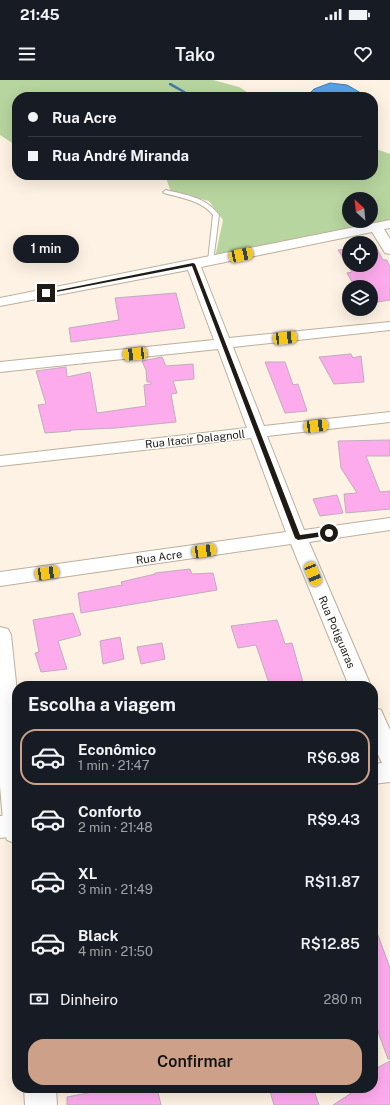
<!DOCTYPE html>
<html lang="pt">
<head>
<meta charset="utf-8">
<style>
	body { margin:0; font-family:"Public Sans",sans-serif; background:#242831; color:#f1f3f6; height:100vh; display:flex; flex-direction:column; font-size:15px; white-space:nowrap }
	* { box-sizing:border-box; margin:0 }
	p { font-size:13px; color:#9ea1a6 }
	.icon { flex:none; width:22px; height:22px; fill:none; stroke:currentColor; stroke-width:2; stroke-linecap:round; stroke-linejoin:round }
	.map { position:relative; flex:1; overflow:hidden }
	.panel { position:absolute; left:12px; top:601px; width:366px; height:412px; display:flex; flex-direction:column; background:#171b24; border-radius:16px; box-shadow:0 4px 16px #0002 }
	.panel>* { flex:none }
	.banner { position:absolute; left:12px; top:12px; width:366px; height:88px; border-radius:16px; box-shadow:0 4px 16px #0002; display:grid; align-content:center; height:88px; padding:0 16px; background:#171b24 }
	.needle { width:26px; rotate:333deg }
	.fabs { position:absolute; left:342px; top:112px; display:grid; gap:8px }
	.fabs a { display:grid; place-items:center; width:36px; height:36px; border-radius:50%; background:#171b24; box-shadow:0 4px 16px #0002; font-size:20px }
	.end { position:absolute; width:18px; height:18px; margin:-9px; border:5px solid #1f1a14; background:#fff; box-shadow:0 0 0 2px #fff }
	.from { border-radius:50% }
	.bubble { position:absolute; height:28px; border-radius:14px; background:#171b24; box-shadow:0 4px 16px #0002; font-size:13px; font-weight:600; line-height:28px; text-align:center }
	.car { position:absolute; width:12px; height:24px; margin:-12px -6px; border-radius:5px; box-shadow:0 0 3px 1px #0007; background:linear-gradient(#f5c518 24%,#345 0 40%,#f5c518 0 76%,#345 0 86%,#f5c518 0) }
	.banner b { display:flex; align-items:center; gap:14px; height:38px; font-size:15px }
	.banner b+b { border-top:1px solid #363941 }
	.banner i { width:10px; height:10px; background:#f1f3f6 }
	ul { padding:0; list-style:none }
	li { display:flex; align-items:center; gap:12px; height:56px; margin:0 8px 6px; padding:0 8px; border:2px solid transparent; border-radius:16px }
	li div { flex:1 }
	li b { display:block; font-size:15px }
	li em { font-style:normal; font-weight:600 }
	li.current { border-color:#cda189 }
	li>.icon { width:36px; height:36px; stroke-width:1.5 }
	h2 { padding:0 16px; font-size:18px; line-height:48px }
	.pay { display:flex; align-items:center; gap:10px; height:44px; padding:0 16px; font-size:15px }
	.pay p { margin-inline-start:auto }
	.button { display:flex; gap:8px; margin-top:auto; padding:8px 16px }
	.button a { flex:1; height:46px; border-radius:16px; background:#cda189; color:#111; font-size:16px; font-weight:600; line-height:46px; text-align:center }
	.status { display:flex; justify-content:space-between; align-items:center; height:28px; padding:0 20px; background:#171b24; direction:ltr }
	.status svg { height:11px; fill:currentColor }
	header { display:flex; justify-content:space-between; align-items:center; height:52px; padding:0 16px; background:#171b24; font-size:18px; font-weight:600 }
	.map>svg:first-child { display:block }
	.green { fill:#b7d59f; fill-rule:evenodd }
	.water { fill:#57a2e8; stroke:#4679a8 }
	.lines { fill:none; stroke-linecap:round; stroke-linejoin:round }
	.stream { fill:#4679a8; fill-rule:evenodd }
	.building { fill:#feabee; stroke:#bfadbb }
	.service-casing { stroke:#bcaf9d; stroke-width:2 }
	.minor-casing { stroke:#bcaf9d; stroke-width:2 }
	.tertiary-casing { stroke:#bcaf9d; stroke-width:2 }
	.service { fill:#fff; fill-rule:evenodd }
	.minor { fill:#fff; fill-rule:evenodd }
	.tertiary { fill:#fff; fill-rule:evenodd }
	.route { fill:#1f1a14 }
	.labels { text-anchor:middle; stroke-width:3; stroke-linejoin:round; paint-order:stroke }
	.street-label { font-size:11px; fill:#1f1a14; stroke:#fff }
</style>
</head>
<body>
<div class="status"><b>21:45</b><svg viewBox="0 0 49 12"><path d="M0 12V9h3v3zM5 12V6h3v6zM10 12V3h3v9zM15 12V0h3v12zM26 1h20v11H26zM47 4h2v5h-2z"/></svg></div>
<header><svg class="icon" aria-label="menu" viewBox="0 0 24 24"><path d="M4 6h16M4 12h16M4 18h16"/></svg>Tako<svg class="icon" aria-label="heart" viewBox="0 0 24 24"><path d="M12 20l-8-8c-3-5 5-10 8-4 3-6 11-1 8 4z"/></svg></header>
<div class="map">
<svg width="390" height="1025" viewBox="0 0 390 1025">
	<rect width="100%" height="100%" fill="#fdf2e3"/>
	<!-- green -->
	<g class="green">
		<polygon points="0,0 213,0 239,7 255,17 17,17 17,66 0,55"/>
		<path d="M373 68 390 74V148L215 178 223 140 209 121 171 112 165 95H373ZM349 119H371V141H349Z"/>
	</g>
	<!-- water -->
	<polygon class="water" points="330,3 347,5 361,13 358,17 306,17 314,9"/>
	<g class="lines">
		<!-- stream -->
		<g class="stream">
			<polygon points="169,3 171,3 195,17 191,17 169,5"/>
			<polygon points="224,12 242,13 256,17 230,14 204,17 206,15"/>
		</g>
	</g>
	<!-- building -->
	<g class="building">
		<polygon points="375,165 383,180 387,180 390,188 390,220 371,223 371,207 355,207 347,193 352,192 338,170 349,169 349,185 371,185 371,166"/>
		<polygon points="176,213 185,248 71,262 69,248 119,240 115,218"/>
		<polygon points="351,274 353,278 361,276 364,302 334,304 319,277"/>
		<polygon points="162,277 166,286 193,284 194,299 173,301 177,313 171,314 176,342 116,348 71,350 71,351 45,353 38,325 46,324 36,291 66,287 67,297 90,292 97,333 146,326 144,305 151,304 151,302 147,302 146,290 142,281"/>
		<polygon points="265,282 285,282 293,305 298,304 307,331 285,333"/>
		<polygon points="390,360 390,376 366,376 380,412 390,411 390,429 346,433 344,414 357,413 341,388 338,361"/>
		<polygon points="337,415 343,433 320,436 313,419"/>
		<polygon points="190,489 192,494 213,493 217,510 81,533 78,513 122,505 121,502 155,494 155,493"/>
		<polygon points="73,533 81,555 58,561 67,589 41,592 35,573 39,572 33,540"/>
		<polygon points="277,540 285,564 292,563 304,606 270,606 256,565 238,568 231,546"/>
		<polygon points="120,557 124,579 103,584 100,561"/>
		<polygon points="162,563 165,579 141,584 137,567"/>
		<polygon points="373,847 375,847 390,888 390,979 388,979 373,938"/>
		<polygon points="390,981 390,1025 333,1025 359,1008 373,1008 373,990"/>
		<polygon points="113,1008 157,1008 161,1025 67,1025 67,1017"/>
		<polygon points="269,1008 313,1008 319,1025 274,1025"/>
	</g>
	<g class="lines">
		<defs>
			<path id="service" d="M166 110C186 115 206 117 219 135L213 182 208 181 213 135C201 120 181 118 164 113L163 112Z"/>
			<g id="minor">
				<polygon points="390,140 390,148 384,149 390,159 390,174 385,173 372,152 201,187 229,258 390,242 390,250 233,267 264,346 390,332 390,342 267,356 304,450 390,438 390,450 309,462 371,606 349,606 291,464 0,506 0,492 286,452 251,358 0,386 0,376 247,348 218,269 0,292 0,282 214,260 188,190 0,226 0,218"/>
				<polygon points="373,627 381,630 390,650 390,702 373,704 373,684 382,683 373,664"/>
				<polygon points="17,734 17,756 0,758 0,736"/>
			</g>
			<g id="tertiary">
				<polygon points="0,547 8,549 11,555 17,612 17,764 7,760 4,752 0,706"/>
				<polygon points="24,1008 56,1008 57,1025 25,1025"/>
			</g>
		</defs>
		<!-- service casing -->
		<use href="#service" class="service-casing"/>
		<!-- minor casing -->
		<use href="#minor" class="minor-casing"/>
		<!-- tertiary casing -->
		<use href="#tertiary" class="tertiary-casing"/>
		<!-- service -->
		<use href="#service" class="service"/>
		<!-- minor -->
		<use href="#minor" class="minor"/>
		<!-- tertiary -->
		<use href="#tertiary" class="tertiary"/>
	</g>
	<!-- route -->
	<polygon class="route" points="193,183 195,184 300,455 329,451 331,452 331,455 298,460 295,458 192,186 46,214 44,213"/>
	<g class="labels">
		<!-- street labels -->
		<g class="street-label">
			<text transform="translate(195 359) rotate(-6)" y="4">Rua Itacir Dalagnoll</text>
			<text transform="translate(159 477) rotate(-8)" y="4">Rua Acre</text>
			<text transform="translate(337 552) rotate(67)" y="4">Rua Potiguaras</text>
		</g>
	</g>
</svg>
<div class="fabs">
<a><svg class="needle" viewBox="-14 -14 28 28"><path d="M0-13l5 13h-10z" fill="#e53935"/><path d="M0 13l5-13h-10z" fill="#9ea1a6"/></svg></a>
<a><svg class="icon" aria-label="locate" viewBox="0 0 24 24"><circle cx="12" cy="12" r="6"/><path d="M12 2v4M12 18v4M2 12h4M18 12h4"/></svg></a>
<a><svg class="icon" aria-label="layers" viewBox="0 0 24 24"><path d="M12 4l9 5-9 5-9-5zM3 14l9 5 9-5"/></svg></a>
</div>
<i class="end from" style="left:329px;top:453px"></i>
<i class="end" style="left:46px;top:213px"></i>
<div class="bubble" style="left:13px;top:155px;width:66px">1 min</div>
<i class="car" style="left:241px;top:175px;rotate:78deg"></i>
<i class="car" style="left:285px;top:258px;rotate:84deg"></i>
<i class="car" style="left:135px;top:274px;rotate:264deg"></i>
<i class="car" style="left:316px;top:346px;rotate:83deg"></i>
<i class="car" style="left:204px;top:471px;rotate:82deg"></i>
<i class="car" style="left:47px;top:493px;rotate:82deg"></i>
<i class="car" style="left:313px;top:494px;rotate:158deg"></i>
<div class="banner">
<b><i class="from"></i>Rua Acre</b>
<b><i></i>Rua André Miranda</b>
</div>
<section class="panel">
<h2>Escolha a viagem</h2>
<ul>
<li class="current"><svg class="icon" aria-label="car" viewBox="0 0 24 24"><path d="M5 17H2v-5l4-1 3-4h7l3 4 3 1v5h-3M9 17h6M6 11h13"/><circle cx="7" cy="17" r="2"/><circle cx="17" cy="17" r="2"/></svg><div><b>Econômico</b><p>1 min · 21:47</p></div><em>R$6.98</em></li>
<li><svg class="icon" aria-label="car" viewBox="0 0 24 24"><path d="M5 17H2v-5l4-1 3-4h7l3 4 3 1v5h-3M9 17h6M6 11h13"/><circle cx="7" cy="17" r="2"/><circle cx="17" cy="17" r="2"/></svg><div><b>Conforto</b><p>2 min · 21:48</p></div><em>R$9.43</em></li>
<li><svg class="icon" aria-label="car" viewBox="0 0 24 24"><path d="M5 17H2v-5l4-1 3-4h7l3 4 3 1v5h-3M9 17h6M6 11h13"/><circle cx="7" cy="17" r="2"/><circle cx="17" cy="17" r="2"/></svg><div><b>XL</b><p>3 min · 21:49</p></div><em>R$11.87</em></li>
<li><svg class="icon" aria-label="car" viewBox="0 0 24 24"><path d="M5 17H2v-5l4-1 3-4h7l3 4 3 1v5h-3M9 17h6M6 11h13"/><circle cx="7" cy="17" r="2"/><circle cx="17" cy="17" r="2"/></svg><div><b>Black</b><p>4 min · 21:50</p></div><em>R$12.85</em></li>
</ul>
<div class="pay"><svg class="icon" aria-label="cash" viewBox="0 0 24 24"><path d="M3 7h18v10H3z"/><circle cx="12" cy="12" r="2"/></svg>Dinheiro<p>280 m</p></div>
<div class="button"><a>Confirmar</a></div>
</section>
</div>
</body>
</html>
